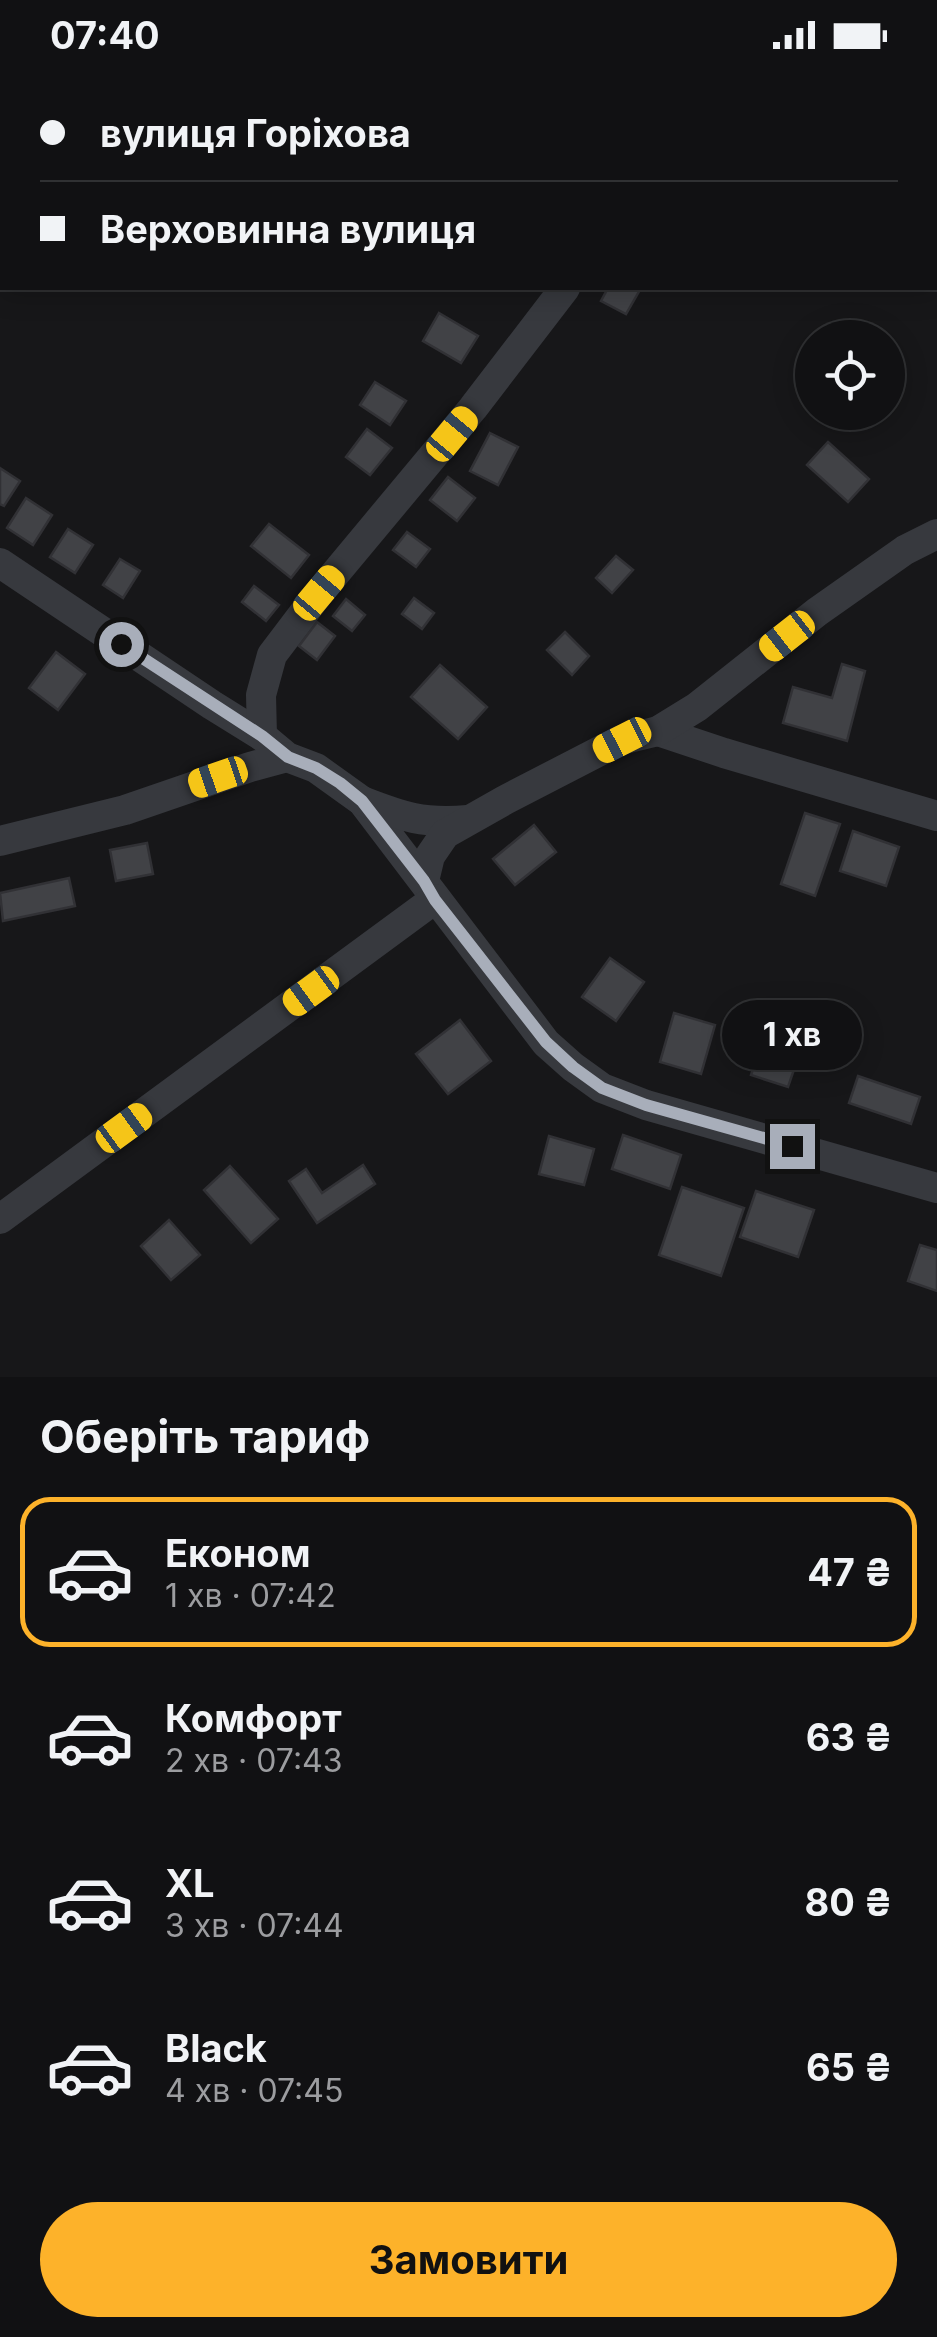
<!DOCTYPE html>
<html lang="uk">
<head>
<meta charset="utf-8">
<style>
	body { margin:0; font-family:Inter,sans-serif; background:#1a1a1c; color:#f1f3f6; height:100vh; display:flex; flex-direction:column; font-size:38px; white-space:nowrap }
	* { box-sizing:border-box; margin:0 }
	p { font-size:32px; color:#9c9da0 }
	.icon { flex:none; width:55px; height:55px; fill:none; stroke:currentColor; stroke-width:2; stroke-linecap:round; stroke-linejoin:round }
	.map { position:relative; height:1307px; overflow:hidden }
	.panel { display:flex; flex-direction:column; background:#111113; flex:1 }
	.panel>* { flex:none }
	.guide { position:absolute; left:0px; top:0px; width:938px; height:220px; box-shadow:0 5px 25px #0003,0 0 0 2px #303133; display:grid; align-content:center; height:220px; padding:0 40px; background:#111113 }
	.fabs { position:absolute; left:795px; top:250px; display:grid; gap:20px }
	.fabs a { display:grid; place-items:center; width:110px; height:110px; border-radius:50%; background:#111113; box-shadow:0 5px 25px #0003,0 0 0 2px #303133; font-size:50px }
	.end { position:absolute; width:45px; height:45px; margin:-22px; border:12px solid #a8aeba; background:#111; box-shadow:0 0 0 5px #111 }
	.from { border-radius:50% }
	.bubble { position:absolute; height:70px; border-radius:35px; background:#111113; box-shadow:0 5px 25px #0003,0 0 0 2px #303133; font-size:32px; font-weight:700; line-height:70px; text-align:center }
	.car { position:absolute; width:30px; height:60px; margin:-30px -15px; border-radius:12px; box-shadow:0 0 8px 2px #0007; background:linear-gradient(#f5c518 24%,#345 0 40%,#f5c518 0 76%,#345 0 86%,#f5c518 0) }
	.guide b { display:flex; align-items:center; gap:35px; height:95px; font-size:38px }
	.guide b+b { border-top:2px solid #303133 }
	.guide i { width:25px; height:25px; background:#f1f3f6 }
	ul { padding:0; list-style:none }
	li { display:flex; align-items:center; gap:30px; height:150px; margin:0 20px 15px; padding:0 20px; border:5px solid transparent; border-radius:30px }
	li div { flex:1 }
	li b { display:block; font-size:38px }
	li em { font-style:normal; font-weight:700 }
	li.current { border-color:#fdb22a }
	li>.icon { width:90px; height:90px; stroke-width:1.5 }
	h2 { padding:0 40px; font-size:45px; line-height:120px }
	.cta { display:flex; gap:20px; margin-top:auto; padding:20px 40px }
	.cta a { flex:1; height:115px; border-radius:60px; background:#fdb22a; color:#111; font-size:40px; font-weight:700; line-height:115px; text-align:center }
	.status { display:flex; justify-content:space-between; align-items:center; height:70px; padding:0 50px; background:#111113; direction:ltr }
	.status svg { height:28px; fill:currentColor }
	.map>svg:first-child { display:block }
	.building { fill:#414246; stroke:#313135; stroke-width:2.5 }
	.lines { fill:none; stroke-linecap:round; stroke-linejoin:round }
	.minor { stroke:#37393e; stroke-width:30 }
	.route { stroke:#a8aeba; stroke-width:12 }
</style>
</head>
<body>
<div class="status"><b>07:40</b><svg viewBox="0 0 49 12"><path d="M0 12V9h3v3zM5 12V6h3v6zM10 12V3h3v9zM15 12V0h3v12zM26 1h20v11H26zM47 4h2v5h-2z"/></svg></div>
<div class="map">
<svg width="937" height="1307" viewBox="0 0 937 1307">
	<rect width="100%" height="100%" fill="#171719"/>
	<!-- building -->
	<g class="building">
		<polygon points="608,218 641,218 626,244 601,231"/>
		<polygon points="439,243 478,266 461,293 423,271"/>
		<polygon points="375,312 406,331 390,355 360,335"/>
		<polygon points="367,359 392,378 370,405 346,387"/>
		<polygon points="490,363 518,377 498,415 470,401"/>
		<polygon points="828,372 869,409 848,432 807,395"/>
		<polygon points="0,398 20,411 4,436 0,434"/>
		<polygon points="448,407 475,428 457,451 430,430"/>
		<polygon points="26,428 52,445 33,475 7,458"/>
		<polygon points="269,454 309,485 291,508 251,476"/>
		<polygon points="68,459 93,475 75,503 50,487"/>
		<polygon points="407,462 430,479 416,497 393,480"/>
		<polygon points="616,486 633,500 612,523 596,508"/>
		<polygon points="120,489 140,501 123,528 103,515"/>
		<polygon points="254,516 279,535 266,551 242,532"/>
		<polygon points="414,528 434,543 422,559 402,544"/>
		<polygon points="346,529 365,545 352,561 333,546"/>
		<polygon points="317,552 335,566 317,590 299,576"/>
		<polygon points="565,562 589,586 572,605 547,580"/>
		<polygon points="56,582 85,604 58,640 29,618"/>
		<polygon points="842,594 865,601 847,671 783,653 793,617 832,628"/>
		<polygon points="440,595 487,637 458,669 411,627"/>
		<polygon points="805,743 840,754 815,826 781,814"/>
		<polygon points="534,755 556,782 515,815 493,789"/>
		<polygon points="853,761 899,777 886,816 840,801"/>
		<polygon points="147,773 153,804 116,811 110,780"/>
		<polygon points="69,808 75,836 3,851 0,823"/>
		<polygon points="610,888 644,912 616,951 582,927"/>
		<polygon points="674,943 715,955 701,1004 660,992"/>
		<polygon points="460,950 491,991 448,1024 416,984"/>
		<polygon points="761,975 798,988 788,1017 751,1005"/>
		<polygon points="858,1006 920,1027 911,1054 849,1033"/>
		<polygon points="623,1065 681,1085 670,1119 612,1099"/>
		<polygon points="549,1066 594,1079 584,1115 539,1104"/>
		<polygon points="363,1095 375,1114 317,1153 289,1111 306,1099 322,1123"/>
		<polygon points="230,1096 278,1149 251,1173 204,1120"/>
		<polygon points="682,1117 744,1138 721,1206 659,1185"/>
		<polygon points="756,1121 814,1140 798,1187 740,1167"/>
		<polygon points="169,1150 200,1185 171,1210 141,1176"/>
		<polygon points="920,1175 937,1180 937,1221 908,1211"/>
	</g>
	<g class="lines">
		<!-- minor -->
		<g class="minor">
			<polyline points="227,2 228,0"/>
			<polyline points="707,2 708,0"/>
			<polyline points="0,493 212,635 262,666 287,687 316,698 362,731 546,973 573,997 602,1018 646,1035 937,1118"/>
			<polyline points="658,661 724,683 937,746"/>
			<polyline points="262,666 261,625 272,585 319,523 473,338 565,218"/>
			<path d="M362 731C403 747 423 754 468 750"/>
			<polyline points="0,771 125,740 250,697 287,687"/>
			<polyline points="424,811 430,786 445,764 505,730 621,670 658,661 697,637 817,542 905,480 937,464"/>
			<polyline points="0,1149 435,829"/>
		</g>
	</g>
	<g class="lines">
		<!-- route -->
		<polyline class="route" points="121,574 262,666 288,687 316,698 340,713 362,731 424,811 435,830 546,972 573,997 602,1018 646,1035 792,1076"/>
	</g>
</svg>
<div class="fabs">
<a><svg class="icon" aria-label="locate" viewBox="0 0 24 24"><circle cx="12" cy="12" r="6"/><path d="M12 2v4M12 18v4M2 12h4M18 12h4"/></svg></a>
</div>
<i class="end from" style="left:121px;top:574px"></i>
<i class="end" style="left:792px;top:1076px"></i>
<div class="bubble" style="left:722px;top:930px;width:140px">1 хв</div>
<i class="car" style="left:452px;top:364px;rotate:40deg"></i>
<i class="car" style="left:319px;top:523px;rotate:40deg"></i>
<i class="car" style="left:787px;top:566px;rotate:232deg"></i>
<i class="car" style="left:622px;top:670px;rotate:243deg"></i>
<i class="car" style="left:218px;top:707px;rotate:251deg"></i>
<i class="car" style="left:311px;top:921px;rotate:234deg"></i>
<i class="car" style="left:124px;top:1058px;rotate:54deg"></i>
<div class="guide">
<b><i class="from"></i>вулиця Горіхова</b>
<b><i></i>Верховинна вулиця</b>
</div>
</div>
<section class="panel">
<h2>Оберіть тариф</h2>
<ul>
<li class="current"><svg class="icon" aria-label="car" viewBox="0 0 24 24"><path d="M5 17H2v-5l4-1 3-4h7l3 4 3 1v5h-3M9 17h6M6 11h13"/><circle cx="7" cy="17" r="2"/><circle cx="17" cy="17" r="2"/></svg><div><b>Економ</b><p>1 хв · 07:42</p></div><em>47 ₴</em></li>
<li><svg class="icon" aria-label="car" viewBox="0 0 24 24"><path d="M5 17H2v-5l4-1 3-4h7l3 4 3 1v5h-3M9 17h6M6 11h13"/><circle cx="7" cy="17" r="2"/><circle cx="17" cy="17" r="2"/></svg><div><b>Комфорт</b><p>2 хв · 07:43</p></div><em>63 ₴</em></li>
<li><svg class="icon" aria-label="car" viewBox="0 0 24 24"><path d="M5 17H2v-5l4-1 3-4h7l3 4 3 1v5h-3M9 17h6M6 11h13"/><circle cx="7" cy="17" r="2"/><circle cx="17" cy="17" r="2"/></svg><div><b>XL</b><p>3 хв · 07:44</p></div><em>80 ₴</em></li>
<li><svg class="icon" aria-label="car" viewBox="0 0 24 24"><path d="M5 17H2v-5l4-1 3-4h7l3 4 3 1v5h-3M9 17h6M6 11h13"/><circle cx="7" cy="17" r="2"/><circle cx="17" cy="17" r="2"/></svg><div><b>Black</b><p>4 хв · 07:45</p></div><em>65 ₴</em></li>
</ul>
<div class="cta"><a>Замовити</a></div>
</section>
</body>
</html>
